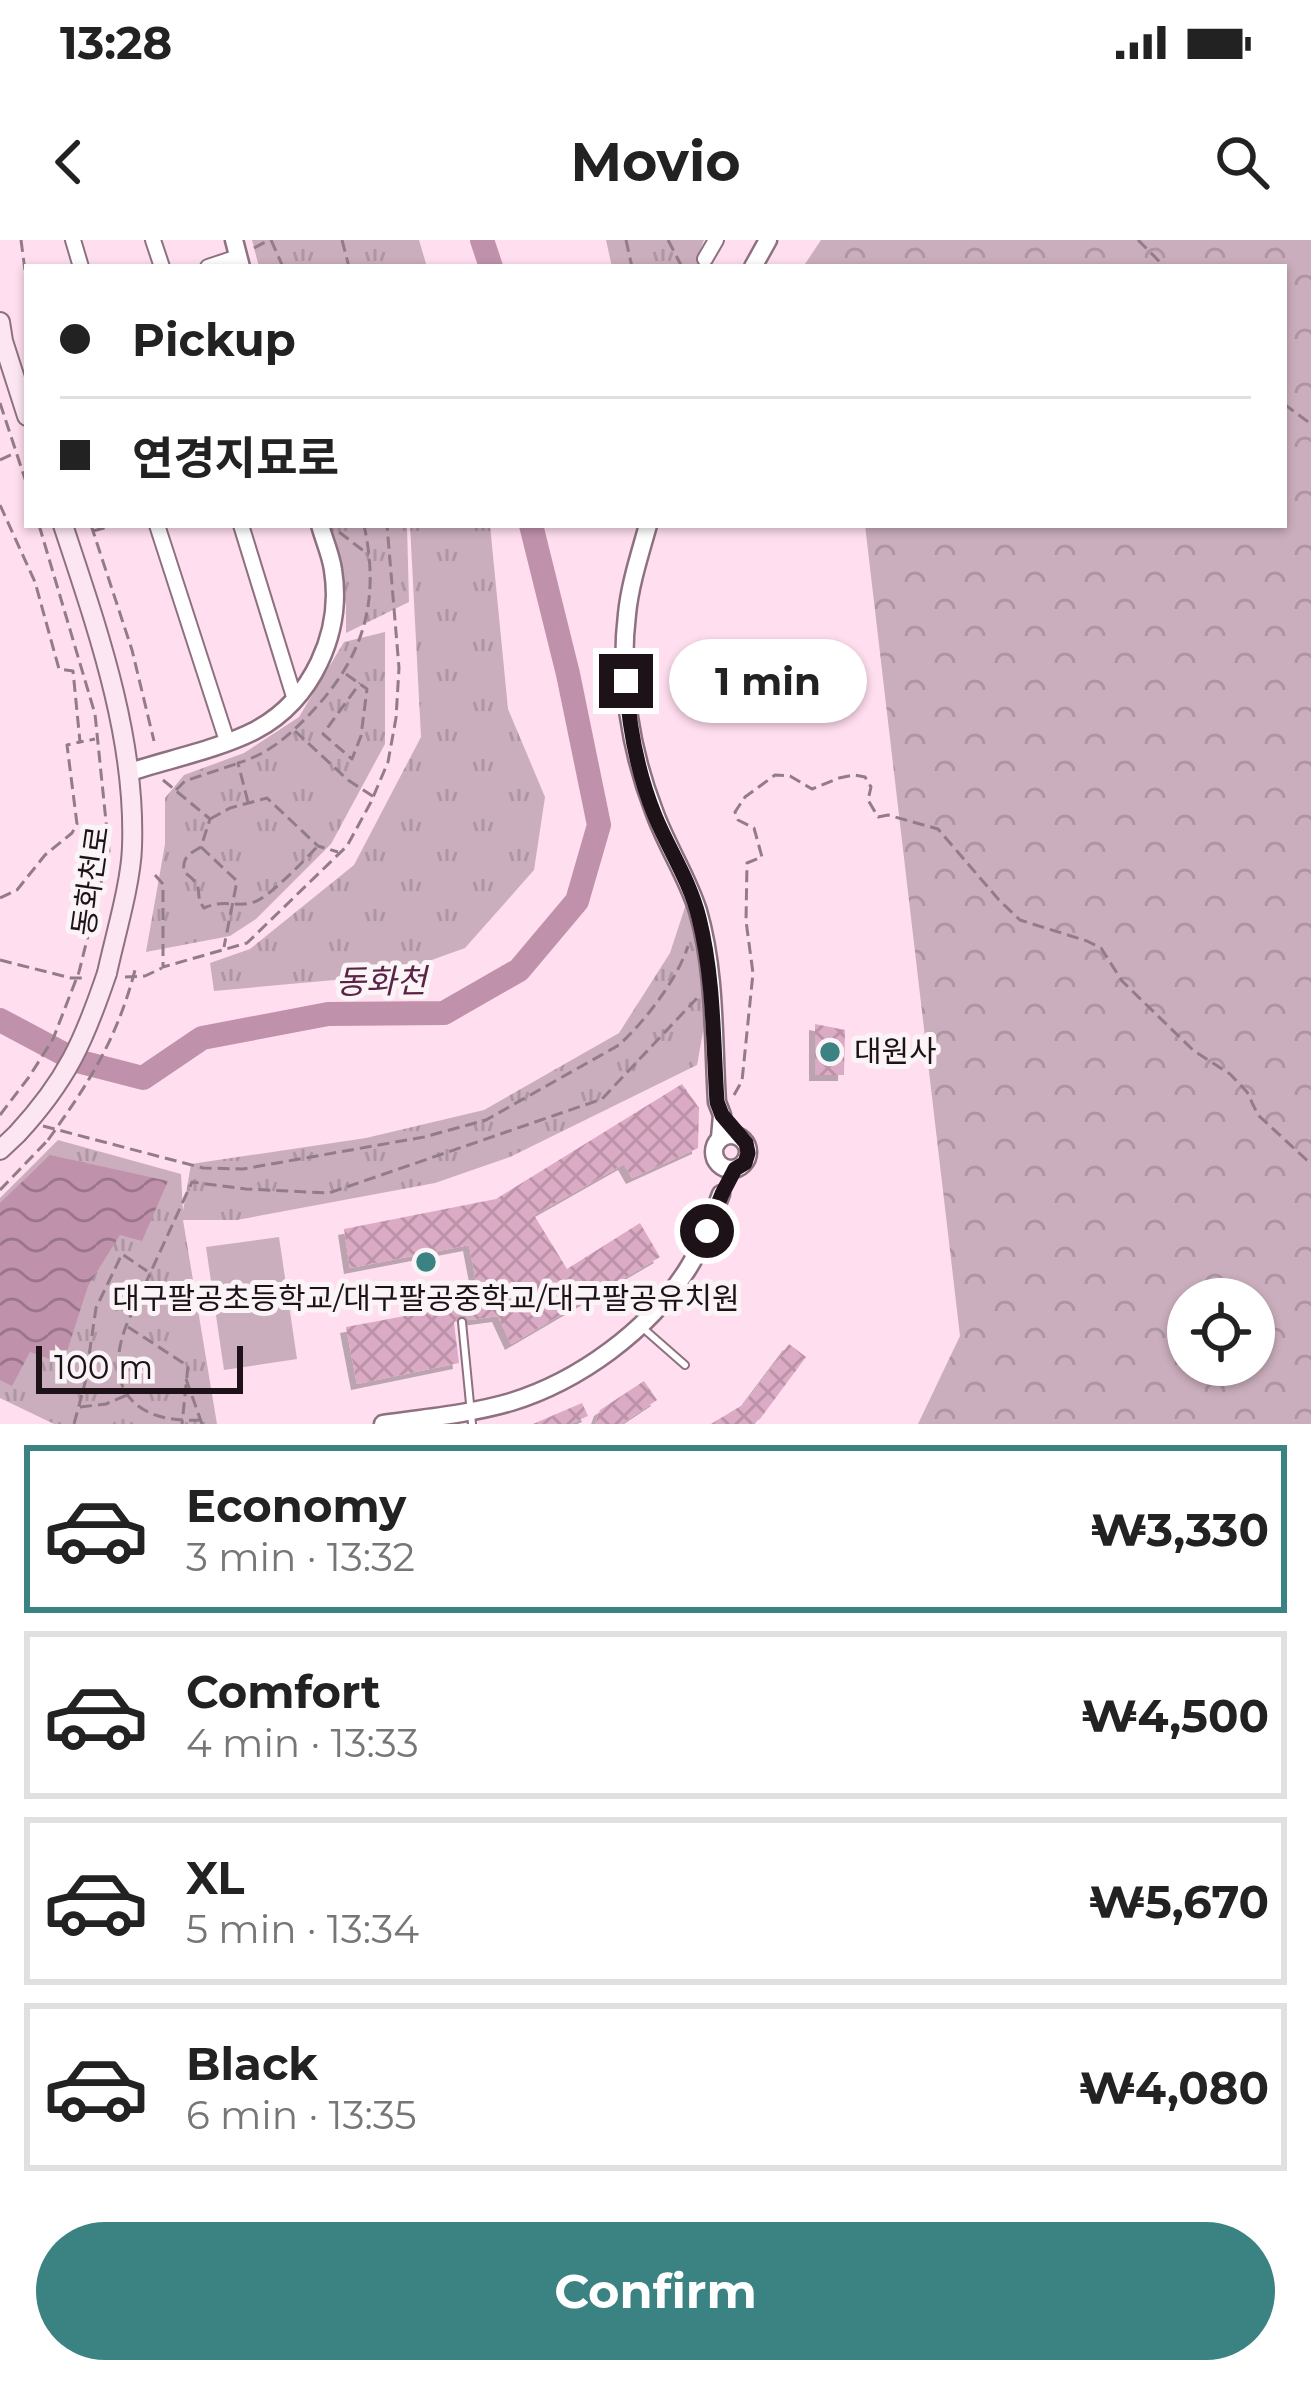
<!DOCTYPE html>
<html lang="en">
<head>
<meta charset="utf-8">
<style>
	body { margin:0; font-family:Montserrat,"Noto Sans KR",sans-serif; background:#f2f2f2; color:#222; height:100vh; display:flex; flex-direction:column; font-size:45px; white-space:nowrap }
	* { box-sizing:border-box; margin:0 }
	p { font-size:39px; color:#767676 }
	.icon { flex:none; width:66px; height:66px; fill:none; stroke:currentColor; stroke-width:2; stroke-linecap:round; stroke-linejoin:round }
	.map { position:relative; height:1184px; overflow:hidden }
	.panel { display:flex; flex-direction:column; background:#fff; flex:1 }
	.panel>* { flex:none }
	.banner { position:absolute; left:24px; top:24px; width:1263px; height:264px; border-radius:0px; box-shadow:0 3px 9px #0004; display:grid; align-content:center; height:264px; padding:0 36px; background:#fff }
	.fabs { position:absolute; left:1167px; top:1038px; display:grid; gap:24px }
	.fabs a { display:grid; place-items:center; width:108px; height:108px; border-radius:50%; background:#fff; box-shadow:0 3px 9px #0004; font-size:60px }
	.scale { position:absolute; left:36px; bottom:30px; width:207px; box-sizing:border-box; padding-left:12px; border:6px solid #1d1218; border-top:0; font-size:33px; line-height:42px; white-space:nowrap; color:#1d1218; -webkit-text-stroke:9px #fbf4f7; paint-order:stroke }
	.end { position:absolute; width:54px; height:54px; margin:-27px; border:15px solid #1d1218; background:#fff; box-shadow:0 0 0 6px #fff }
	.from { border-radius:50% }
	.bubble { position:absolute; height:84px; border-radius:42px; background:#fff; box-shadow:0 3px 9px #0004; font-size:39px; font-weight:700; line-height:84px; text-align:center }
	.banner b { display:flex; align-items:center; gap:42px; height:114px; font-size:45px }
	.banner b+b { border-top:3px solid #e0e0e0 }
	.banner i { width:30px; height:30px; background:#222 }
	ul { padding:21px 0 0; list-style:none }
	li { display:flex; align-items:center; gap:36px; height:168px; margin:0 24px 18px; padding:0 12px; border:6px solid #e0e0e0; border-radius:0px }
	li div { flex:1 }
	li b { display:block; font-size:45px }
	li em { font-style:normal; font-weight:700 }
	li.active { border-color:#3a8382 }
	li>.icon { width:108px; height:108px; stroke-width:1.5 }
	.action { display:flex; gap:24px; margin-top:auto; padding:24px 36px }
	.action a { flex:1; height:138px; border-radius:72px; background:#3a8382; color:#fff; font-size:48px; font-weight:700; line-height:138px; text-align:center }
	.status { display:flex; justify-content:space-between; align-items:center; height:84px; padding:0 60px; background:#fff; direction:ltr }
	.status svg { height:33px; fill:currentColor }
	header { display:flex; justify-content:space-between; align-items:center; height:156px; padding:0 36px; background:#fff; font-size:54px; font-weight:700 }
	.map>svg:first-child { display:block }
	.grass { fill:url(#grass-tufts) }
	.forest { fill:url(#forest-crowns); fill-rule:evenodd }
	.garden { fill:#cbaebd }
	.water { fill:url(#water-waves) }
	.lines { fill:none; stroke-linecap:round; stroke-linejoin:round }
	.river { stroke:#c091ab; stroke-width:24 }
	.building { fill:url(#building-cross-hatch); filter:url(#shadow) }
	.service-casing { stroke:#8e7180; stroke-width:10 }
	.minor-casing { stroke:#8e7180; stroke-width:18 }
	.tertiary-casing { stroke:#8e7180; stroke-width:21 }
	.secondary-casing { stroke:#8e7180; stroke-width:22 }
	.path { stroke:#927c88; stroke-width:3; stroke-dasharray:12 6; stroke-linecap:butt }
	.service { stroke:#fff; stroke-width:6 }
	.minor { stroke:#fff; stroke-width:14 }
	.tertiary { stroke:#fff; stroke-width:16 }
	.secondary { stroke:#fce6f2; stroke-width:18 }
	.secondary-bridge-casing { stroke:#8e7180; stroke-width:22; stroke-linecap:butt }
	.path-bridge { stroke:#927c88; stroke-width:3; stroke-dasharray:12 6; stroke-linecap:butt }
	.secondary-bridge { stroke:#fce6f2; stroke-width:18 }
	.route { stroke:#1d1218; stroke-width:15 }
	.poi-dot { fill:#3a8382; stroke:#fbf4f7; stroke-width:4.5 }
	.labels { text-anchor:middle; stroke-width:10; stroke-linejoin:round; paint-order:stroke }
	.street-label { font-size:30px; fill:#1d1218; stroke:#fbf4f7 }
	.poi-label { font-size:30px; fill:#1d1218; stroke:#fbf4f7; text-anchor:start }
	.water-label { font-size:33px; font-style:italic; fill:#5b2246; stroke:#fbf4f7 }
</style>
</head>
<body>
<div class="status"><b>13:28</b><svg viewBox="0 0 49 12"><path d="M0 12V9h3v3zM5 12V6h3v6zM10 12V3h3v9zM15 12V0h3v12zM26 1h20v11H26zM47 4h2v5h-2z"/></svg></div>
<header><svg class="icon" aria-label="back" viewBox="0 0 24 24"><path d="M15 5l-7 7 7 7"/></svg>Movio<svg class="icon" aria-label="search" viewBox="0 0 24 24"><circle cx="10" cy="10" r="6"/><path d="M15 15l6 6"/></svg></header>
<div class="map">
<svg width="1311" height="1184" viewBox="0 0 1311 1184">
	<defs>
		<pattern id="grass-tufts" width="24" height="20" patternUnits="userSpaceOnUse" patternTransform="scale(3)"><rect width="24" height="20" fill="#cbaebd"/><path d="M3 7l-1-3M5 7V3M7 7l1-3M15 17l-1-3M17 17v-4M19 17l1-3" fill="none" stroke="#ae95a2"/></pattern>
		<pattern id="forest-crowns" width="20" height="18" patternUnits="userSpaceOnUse" patternTransform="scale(3)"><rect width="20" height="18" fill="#cbaebd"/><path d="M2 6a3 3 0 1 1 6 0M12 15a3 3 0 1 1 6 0" fill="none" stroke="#ae95a2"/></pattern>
		<pattern id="water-waves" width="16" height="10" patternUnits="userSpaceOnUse" patternTransform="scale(3)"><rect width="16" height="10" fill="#c091ab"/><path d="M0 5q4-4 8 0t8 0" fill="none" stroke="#9b758a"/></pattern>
		<pattern id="building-cross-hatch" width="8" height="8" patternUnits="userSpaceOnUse" patternTransform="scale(3)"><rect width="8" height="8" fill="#dbabc5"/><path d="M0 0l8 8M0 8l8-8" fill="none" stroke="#bc92a8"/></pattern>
		<filter id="shadow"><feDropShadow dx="-6" dy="6" stdDeviation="0" flood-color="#0004"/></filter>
	</defs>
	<rect width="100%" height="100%" fill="#ffdeef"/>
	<!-- grass -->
	<g class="grass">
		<polygon points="252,0 419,0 427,27 259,27"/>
		<polygon points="606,0 704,0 696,20 701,27 612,27"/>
		<polygon points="328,285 407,285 409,362 346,393 346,365"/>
		<polygon points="410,285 490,285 508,469 545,557 534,630 465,708 390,735 214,751 210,723 250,709 354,625 421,497"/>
		<polygon points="385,392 385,504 331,604 256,679 230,696 146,712 165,604 165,558 184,535 244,513 299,477 344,402"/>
		<polygon points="686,664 700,707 708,764 697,825 510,917 435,943 237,980 183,980 217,1184 54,1184 0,1158 0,958 58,900 181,934 183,971 191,924 366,898 484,870 619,793 670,713"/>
	</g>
	<!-- forest -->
	<path class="forest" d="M821 0H1311V1184H918L960 1096 865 285H1284V27H803ZM1188 1059H1254V1125H1188Z"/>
	<!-- garden -->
	<polygon class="garden" points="279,997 297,1119 224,1130 206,1007"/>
	<!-- water -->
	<polygon class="water" points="50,915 168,941 142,1001 120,995 88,1046 63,1124 30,1112 12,1146 0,1140 0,963"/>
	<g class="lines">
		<!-- river -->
		<g class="river">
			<polyline points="482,0 491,27"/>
			<polyline points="0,780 77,821 143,838 202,798 328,774 444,773 519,730 577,661 599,585 568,434 531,285"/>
		</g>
	</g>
	<!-- building -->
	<g class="building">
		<polygon points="815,784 845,790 844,835 815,835"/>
		<polygon points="682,844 699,868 698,908 632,938 624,924 534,975 567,1029 640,983 660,1017 511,1104 498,1076 469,1080 466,1076 459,1075 454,1083 459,1123 357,1144 346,1087 480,1062 469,1005 350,1028 344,989 496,959"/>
		<polygon points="789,1104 806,1117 760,1179 752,1184 711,1184 744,1164"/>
		<polygon points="644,1141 657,1160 621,1184 595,1184 600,1170"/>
		<polygon points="582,1163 588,1176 570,1184 533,1184"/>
	</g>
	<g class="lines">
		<defs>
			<g id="service">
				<polyline points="462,1082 472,1184"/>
				<polyline points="644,1089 685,1125"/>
			</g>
			<g id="minor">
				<polyline points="73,0 81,27"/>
				<polyline points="153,0 162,27"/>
				<polyline points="705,19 716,0"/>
				<polyline points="208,27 238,17"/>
				<polyline points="157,285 227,501"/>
				<polyline points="241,285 295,460"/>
			</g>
			<g id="tertiary">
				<polyline points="234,0 241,27"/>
				<polyline points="753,27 768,0"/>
				<path d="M648 285C640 314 630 344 627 374 619 440 630 509 654 571 666 605 687 636 698 671 716 733 713 799 717 862L722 875 720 898"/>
				<path d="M130 532C170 519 219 509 256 490 312 460 343 393 333 330 331 315 324 300 320 285"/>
				<circle cx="731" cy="912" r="17"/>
				<path d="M383 1184C425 1178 470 1174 511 1162 579 1141 648 1091 687 1030 702 1007 711 980 721 954"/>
			</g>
			<g id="secondary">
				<polyline points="0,82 3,101 27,176"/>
				<path d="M63 285C97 388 136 497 132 607 131 643 115 696 107 733"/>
				<polyline points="0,910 17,894"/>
			</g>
		</defs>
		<!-- service casing -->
		<use href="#service" class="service-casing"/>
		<!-- minor casing -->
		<use href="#minor" class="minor-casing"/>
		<!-- tertiary casing -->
		<use href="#tertiary" class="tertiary-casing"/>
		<!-- secondary casing -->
		<use href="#secondary" class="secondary-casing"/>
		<!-- path -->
		<g class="path">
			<polyline points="21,0 27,46"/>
			<polyline points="271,0 283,27"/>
			<polyline points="342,0 349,27"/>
			<polyline points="626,0 632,27"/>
			<polyline points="668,0 682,27"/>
			<polyline points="1138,0 1165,27"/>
			<polyline points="254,8 269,0"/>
			<polyline points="0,163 27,245"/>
			<polyline points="1284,164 1311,184"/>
			<polyline points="0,220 15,213"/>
			<polyline points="0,265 35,342 59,429 73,431 80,502 95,499"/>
			<polyline points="39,285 95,474 109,611 79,732"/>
			<polyline points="91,285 132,410 154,501"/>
			<polyline points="93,291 115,285"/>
			<polyline points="339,292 369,315"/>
			<polyline points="346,434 367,449 361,496 352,519 323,494 360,443"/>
			<polyline points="295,491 348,540 374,557"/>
			<path d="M163 540 210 579 201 607C189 614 182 617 184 632 208 649 192 652 204 668 225 659 233 667 251 663 269 659 304 620 318 606"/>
			<polyline points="176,550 185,541 236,524"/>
			<path d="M248 562 238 523C268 514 286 498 308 476 363 419 381 363 364 285"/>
			<polyline points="210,579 230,568 267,558 318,606 338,612"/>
			<polyline points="201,607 237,641 224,707"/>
			<polyline points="155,635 163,644 163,727 247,703 347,606 371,562 388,522 396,478 399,428 387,285"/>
			<polyline points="0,658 17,650 45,615 72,593 77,584 67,505 80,502"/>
			<polyline points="0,720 71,738 86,738"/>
			<polyline points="125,737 145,736 162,728"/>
			<polyline points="734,855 742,841 753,733 746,681 747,623 762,617 754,588 738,580 735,572 745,557 775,535 790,536 812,549 839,538 854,535 865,537 871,547 868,560 878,577 888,575 938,589 999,660 1020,680 1087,701 1101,708 1122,741 1194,811 1230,834 1247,852 1258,875 1311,924"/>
			<path d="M43 886 203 928 243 929 424 897 486 880 619 805C645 781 677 740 688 706"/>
			<polyline points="0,950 48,900"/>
			<polyline points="128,1087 188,1126 182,1184"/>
			<polyline points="186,1139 202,1184"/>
			<polyline points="80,1167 106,1164 127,1155"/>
			<path d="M201 1180C136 1184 102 1150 126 1086L192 942 246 949 329 953 602 859 698 757"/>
			<polyline points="74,1184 85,1143 96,1068 122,1014 147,1031"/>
		</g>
		<!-- service -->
		<use href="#service" class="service"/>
		<!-- minor -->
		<use href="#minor" class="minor"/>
		<!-- tertiary -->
		<use href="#tertiary" class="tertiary"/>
		<!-- secondary -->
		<use href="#secondary" class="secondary"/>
		<defs>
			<path id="secondary-bridge" d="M17 894C67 840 84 801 107 733"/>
		</defs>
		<!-- secondary-bridge casing -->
		<use href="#secondary-bridge" class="secondary-bridge-casing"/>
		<!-- path-bridge -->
		<g class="path-bridge">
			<polyline points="0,875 29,837 53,799 79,732"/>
			<path d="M48 900C89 843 117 799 135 730"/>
		</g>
		<!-- secondary-bridge -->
		<use href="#secondary-bridge" class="secondary-bridge"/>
	</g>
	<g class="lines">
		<!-- route -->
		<path class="route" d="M626 441C629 488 637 532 655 576 669 610 690 641 699 678 714 738 713 800 717 862L722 875 746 903 748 913 745 923 735 929 722 954 707 991"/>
	</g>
	<!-- markers -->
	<g class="poi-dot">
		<circle cx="830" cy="812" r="12"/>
		<circle cx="426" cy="1022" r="12"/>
	</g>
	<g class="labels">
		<!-- street labels -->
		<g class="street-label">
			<text transform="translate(91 641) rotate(-82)" y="10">동화천로</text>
		</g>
		<!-- poi labels -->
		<g class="poi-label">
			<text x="854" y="822">대원사</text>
			<text x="426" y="1069" text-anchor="middle">대구팔공초등학교/대구팔공중학교/대구팔공유치원</text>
		</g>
		<!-- water labels -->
		<g class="water-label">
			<text transform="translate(381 741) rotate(-1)" y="12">동화천</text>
		</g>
	</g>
</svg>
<div class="fabs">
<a><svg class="icon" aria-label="locate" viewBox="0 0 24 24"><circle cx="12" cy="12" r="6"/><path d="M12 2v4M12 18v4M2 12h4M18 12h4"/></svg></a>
</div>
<div class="scale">100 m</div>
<i class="end from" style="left:707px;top:991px"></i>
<i class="end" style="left:626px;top:441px"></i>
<div class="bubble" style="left:669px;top:399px;width:198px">1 min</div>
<div class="banner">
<b><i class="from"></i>Pickup</b>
<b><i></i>연경지묘로</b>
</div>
</div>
<section class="panel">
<ul>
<li class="active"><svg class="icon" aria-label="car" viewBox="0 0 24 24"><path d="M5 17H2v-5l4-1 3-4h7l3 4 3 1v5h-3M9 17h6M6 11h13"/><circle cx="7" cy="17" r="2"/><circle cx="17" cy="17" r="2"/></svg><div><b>Economy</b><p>3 min · 13:32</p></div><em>₩3,330</em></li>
<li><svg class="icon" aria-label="car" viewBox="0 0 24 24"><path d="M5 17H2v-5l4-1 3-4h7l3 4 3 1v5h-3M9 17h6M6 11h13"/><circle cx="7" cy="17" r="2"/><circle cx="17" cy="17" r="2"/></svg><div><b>Comfort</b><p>4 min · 13:33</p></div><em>₩4,500</em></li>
<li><svg class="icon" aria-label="car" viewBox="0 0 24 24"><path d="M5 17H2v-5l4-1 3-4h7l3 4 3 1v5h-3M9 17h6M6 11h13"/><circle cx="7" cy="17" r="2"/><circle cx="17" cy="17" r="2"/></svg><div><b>XL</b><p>5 min · 13:34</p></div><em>₩5,670</em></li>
<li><svg class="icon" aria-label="car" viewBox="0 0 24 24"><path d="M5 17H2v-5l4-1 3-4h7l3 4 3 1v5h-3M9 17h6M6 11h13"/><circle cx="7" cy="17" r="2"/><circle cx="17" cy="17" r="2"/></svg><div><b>Black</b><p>6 min · 13:35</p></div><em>₩4,080</em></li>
</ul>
<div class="action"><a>Confirm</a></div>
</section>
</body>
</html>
